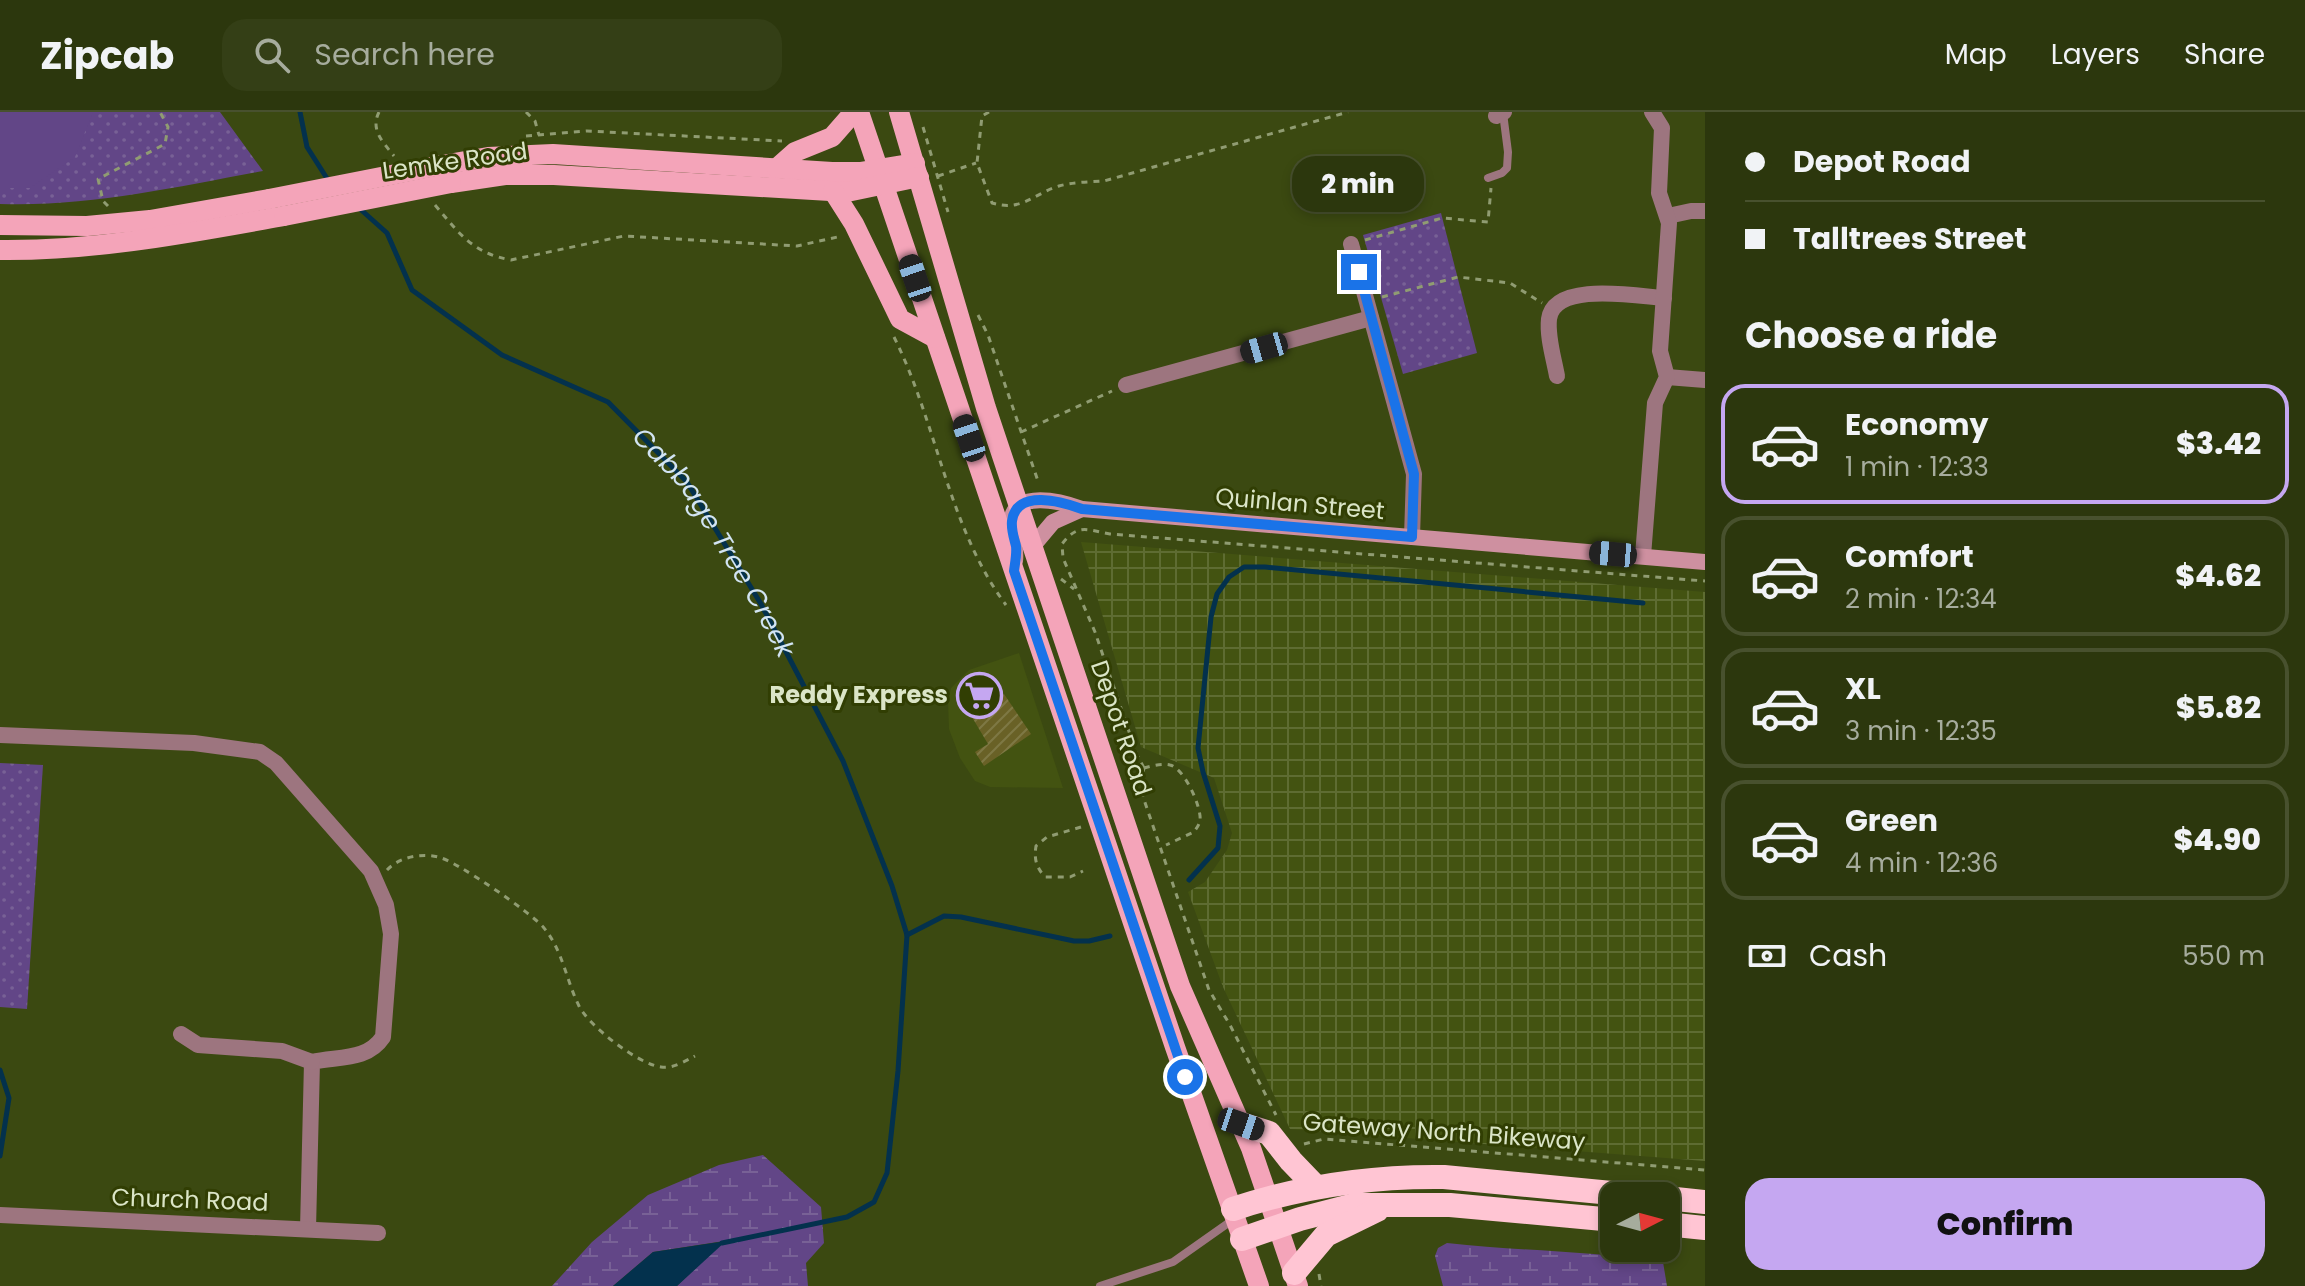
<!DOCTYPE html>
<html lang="en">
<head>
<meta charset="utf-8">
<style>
	body { margin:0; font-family:Poppins,sans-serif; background:#343f16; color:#f1f3f6; height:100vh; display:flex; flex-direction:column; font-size:30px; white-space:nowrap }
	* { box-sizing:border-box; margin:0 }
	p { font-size:26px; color:#a6ac9d }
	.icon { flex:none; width:44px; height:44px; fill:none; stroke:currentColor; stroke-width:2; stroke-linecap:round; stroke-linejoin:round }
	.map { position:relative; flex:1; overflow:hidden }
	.panel { display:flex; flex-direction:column; background:#2c370d; width:600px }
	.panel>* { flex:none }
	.banner { display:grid; align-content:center; height:176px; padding:0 40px; background:#2c370d }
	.needle { width:52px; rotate:84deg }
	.fabs { position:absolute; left:1600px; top:1070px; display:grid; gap:16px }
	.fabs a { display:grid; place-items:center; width:80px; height:80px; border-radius:16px; background:#2c370d; box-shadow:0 4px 12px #0003,0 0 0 2px #48512e; font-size:40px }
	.end { position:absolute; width:36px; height:36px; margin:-18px; border:10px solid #1a73e8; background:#fff; box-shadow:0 0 0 4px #fff }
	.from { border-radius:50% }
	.bubble { position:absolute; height:56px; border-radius:24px; background:#2c370d; box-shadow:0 4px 12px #0003,0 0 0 2px #48512e; font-size:26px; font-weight:800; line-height:56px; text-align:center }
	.car { position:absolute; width:24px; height:48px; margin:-24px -12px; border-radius:10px; box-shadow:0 0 6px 2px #0007; background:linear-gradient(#222 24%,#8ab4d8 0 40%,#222 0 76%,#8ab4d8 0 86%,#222 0) }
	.banner b { display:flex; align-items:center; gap:28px; height:76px; font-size:30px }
	.banner b+b { border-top:2px solid #48512e }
	.banner i { width:20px; height:20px; background:#f1f3f6 }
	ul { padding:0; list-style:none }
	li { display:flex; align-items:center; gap:24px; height:120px; margin:0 16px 12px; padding:0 24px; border:4px solid #48512e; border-radius:24px }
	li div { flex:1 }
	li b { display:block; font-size:30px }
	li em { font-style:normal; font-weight:800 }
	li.selected { border-color:#c5a7f1 }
	li>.icon { width:72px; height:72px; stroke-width:1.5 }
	h2 { padding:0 40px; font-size:36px; line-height:96px }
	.pay { display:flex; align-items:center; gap:20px; height:88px; padding:0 40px; font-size:30px }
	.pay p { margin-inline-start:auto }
	.button { display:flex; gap:16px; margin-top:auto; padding:16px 40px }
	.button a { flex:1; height:92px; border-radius:24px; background:#c5a7f1; color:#111; font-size:32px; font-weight:800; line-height:92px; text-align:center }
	header { display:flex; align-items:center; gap:48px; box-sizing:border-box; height:112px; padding:0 40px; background:#2c370d; border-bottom:2px solid #48512e }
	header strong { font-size:38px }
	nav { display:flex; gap:44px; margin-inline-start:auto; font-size:28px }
	.search { width:560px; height:72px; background:#343f16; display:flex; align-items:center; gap:20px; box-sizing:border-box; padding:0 28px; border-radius:24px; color:#a6ac9d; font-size:30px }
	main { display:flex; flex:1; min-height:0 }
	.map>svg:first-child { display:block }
	.built { fill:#435311 }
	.industrial { fill:url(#industrial-grid) }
	.wetland { fill:url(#wetland-marsh) }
	.park { fill:url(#park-dots) }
	.pitch { fill:#624687 }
	.water { fill:#03314d }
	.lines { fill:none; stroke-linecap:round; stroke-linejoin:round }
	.stream { stroke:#03314d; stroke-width:5 }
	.building { fill:url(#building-hatch) }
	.path { stroke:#909c72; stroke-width:3; stroke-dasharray:6 6; stroke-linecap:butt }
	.lane { stroke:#9d757f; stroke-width:8 }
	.street { stroke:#9d757f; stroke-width:16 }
	.secondary { stroke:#ce90a0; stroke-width:16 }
	.primary { stroke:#f4a4b9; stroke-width:20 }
	.highway { stroke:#ffc5d3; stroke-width:24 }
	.primary-bridge { stroke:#f4a4b9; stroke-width:20 }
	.route { stroke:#1a73e8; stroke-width:10 }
	.labels { text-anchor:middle; stroke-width:6; stroke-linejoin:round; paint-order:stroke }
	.street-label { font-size:24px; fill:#dbe5c7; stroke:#313e03 }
	.poi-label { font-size:24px; font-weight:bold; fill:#dbe5c7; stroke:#313e03; text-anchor:end }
	.water-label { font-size:26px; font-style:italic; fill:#d2e4f3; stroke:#313e03 }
</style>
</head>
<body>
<header>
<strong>Zipcab</strong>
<div class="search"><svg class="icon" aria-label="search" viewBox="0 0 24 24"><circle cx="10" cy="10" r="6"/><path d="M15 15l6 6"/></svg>Search here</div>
<nav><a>Map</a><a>Layers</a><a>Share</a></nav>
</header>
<main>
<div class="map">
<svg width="1705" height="1174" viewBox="0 0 1705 1174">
	<defs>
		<pattern id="industrial-grid" width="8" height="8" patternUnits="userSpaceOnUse" patternTransform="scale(2)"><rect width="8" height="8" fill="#435311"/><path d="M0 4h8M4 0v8" fill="none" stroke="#5e6c32"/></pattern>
		<pattern id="wetland-marsh" width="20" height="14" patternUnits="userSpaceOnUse" patternTransform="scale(2)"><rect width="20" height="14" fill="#624687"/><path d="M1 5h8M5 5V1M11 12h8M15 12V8" fill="none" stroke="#786196"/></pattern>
		<pattern id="park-dots" width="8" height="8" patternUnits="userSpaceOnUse" patternTransform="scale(2)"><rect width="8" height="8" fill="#624687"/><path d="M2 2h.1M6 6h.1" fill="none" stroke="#786196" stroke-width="1.8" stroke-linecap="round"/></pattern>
		<pattern id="building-hatch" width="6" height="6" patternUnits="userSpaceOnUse" patternTransform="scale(2)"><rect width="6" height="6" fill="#696126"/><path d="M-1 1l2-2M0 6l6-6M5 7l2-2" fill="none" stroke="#7e7844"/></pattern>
	</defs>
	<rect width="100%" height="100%" fill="#3b4911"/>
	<!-- built -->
	<polygon class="built" points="1019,541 1063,676 990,675 975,669 960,646 949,617 948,589 951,576 969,558"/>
	<!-- industrial -->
	<polygon class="industrial" points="1081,430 1705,480 1705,1049 1290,1017 1223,875 1188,780 1205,770 1227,738 1232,721 1214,666 1141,635"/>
	<!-- wetland -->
	<g class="wetland">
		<polygon points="763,1043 821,1095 824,1131 806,1151 808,1174 677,1174 724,1129 653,1140 613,1174 552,1174 592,1130 648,1083 719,1053"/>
		<path d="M1447 1131C1519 1139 1591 1139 1663 1150L1667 1174H1443L1435 1144 1438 1136Z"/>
	</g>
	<!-- park -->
	<g class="park">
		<path d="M0 0H220L263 59C176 75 89 95 0 92Z"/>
		<polygon points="1441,101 1477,241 1403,262 1363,123"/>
		<polygon points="0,651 43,653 27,897 0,895"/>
	</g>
	<!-- pitch -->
	<polygon class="pitch" points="0,0 93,0 75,45 30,76 0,76"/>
	<!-- water -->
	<polygon class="water" points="726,1129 677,1174 613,1174 653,1140"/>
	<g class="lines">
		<!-- stream -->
		<g class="stream">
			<polyline points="300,0 307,35 328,68"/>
			<path id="s1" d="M359 96 387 121 412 178 502 243 608 290 687 370 761 492 843 649 892 774 907 823 898 959 887 1061 874 1090 847 1105 722 1131"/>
			<polyline points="1189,768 1218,736 1220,714 1203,660 1198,636 1211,505 1217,482 1229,465 1244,455 1265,455 1643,491"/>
			<polyline points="907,823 944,804 961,805 1074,829 1089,829 1110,824"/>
			<polyline points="0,958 9,986 0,1044"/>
		</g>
	</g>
	<!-- building -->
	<polygon class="building" points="985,562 1000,585 1004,582 1031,622 984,654 975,640 988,632 957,580"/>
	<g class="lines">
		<!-- path -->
		<g class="path">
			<path d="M379 0C370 18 383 30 394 44"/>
			<polyline points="526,0 535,9 539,23"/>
			<path d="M989 0 982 4 977 51 992 91C1022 100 1033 82 1059 74 1073 70 1089 70 1104 69L1348 0"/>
			<polyline points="923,15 948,100"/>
			<polyline points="526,24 587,19 782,29"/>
			<polyline points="938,64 976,51"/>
			<path d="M435 93C459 121 472 141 511 148L624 124 797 134 842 124"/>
			<polyline points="108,94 103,89 98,67 165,32 168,15 160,0"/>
			<polyline points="1365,128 1442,106 1488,110 1491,76"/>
			<polyline points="1382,185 1458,165 1510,171 1542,191"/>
			<polyline points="978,203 988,223 1039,372"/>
			<path d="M894 225C937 311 948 415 1006 493"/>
			<polyline points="1021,320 1112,279"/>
			<polyline points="1061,467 1074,477"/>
			<path d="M1144 656 1137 643 1095 520 1063 446 1062 432C1078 411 1087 418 1110 422L1705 469"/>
			<polyline points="1144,656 1139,673 1209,878 1230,913 1276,1003"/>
			<path d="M1144 656C1152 654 1162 651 1170 653 1184 656 1202 695 1200 709 1199 713 1196 717 1194 720L1166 733"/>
			<path d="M1081 715 1047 725 1036 734C1034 747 1036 755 1045 765H1070L1083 759"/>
			<path d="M387 758C399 745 421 741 438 745 455 748 533 802 544 816 563 839 566 868 579 894 589 914 638 952 661 955 673 957 685 949 695 944"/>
			<polyline points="1304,1032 1324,1027 1705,1058"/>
			<polyline points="1319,1162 1321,1174"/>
		</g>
		<!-- lane -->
		<g class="lane">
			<polyline points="1488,66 1502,61 1507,56 1508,40 1503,1"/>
			<polyline points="1100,1174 1173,1150 1234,1107"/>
		</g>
		<!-- street -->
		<g class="street">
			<polyline points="1496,4 1504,0"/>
			<polyline points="1668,104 1691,99 1705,99"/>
			<polyline points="1351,132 1414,362 1412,425"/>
			<path d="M1557 264C1554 247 1547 225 1549 207 1554 169 1636 184 1664 186"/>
			<polyline points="1667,265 1705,268"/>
			<polyline points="1126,273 1371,206"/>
			<polyline points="1643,444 1655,291 1667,265 1660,239 1669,111 1659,81 1662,16 1652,0"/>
			<path d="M0 623 194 631 260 640 276 651 371 759 386 793 391 822 383 925C367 949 339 944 312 950L308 1117"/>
			<polyline points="181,922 198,933 282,939 312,950"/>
			<polyline points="0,1103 378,1121"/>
		</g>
		<!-- secondary -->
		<g class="secondary">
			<polyline points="1032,435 1053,410 1082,397"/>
			<path d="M1015 449C1017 436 1011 424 1011 411 1013 376 1063 390 1082 397L1705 450"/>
		</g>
		<!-- primary -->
		<g class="primary">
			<polyline points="859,0 1175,935 1259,1174"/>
			<polyline points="899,0 986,296 1180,874 1251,1036 1298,1174"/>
			<polyline points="437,54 488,45 553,42 832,60 860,60 915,51"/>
			<polyline points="777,56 795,40 832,25 854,0"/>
			<polyline points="451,71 505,63 554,63 847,80 919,65"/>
			<polyline points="833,79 854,112 900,207 935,226"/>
			<polyline points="0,113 87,114 150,108 269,87"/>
			<path d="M0 138C97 139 189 121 284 104"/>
		</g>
		<!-- highway -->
		<g class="highway">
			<polyline points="1241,1012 1269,1021 1291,1049 1315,1074"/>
			<polyline points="1666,1086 1705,1090"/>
			<path d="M1233 1097C1302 1074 1371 1064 1444 1065L1643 1084"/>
			<polyline points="1666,1112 1705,1116"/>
			<polyline points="1242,1127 1300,1107 1354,1093 1450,1093 1614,1108"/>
			<polyline points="1294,1161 1326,1123 1377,1098"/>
		</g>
		<!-- primary-bridge -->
		<g class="primary-bridge">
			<polyline points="269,87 437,54"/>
			<polyline points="284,104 451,71"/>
		</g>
	</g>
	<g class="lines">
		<!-- route -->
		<path class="route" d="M1185 965 1014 459C1015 451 1017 442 1016 434 1014 426 1011 418 1012 409 1016 376 1063 390 1082 397L1412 425 1414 362 1359 160"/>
	</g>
	<!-- icons -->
	<defs>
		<symbol id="supermarket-ring" viewBox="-11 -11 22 22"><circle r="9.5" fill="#313e03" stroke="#c5a7f1" stroke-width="1.5"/><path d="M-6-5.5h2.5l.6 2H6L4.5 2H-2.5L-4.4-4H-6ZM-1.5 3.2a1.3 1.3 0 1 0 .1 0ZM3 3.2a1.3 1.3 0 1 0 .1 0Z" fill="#c5a7f1"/></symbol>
	</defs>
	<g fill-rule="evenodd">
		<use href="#supermarket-ring" x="954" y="558" width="51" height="51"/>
	</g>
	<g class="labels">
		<!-- street labels -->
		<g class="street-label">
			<text transform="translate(455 49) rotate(-8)" y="8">Lemke Road</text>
			<text transform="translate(1300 392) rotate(5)" y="8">Quinlan Street</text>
			<text transform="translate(1121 616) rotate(71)" y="8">Depot Road</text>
			<text transform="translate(1444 1020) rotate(4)" y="8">Gateway North Bikeway</text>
			<text transform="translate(190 1088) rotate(2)" y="8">Church Road</text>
		</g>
		<!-- poi labels -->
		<g class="poi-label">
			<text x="948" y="591">Reddy Express</text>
		</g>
		<!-- water labels -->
		<g class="water-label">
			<text dy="9" stroke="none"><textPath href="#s1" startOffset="504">Cabbage Tree Creek</textPath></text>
		</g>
	</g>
</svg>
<div class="fabs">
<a><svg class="needle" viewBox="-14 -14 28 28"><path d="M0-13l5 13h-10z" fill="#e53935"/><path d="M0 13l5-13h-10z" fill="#a6ac9d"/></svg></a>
</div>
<i class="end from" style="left:1185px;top:965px"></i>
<i class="end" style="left:1359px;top:160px"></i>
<div class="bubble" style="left:1292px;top:44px;width:132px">2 min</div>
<i class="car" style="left:915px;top:166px;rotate:341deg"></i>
<i class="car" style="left:1264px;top:236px;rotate:254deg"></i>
<i class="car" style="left:969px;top:326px;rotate:341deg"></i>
<i class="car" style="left:1613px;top:442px;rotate:275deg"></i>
<i class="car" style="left:1241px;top:1012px;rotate:109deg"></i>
</div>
<section class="panel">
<div class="banner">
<b><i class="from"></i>Depot Road</b>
<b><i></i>Talltrees Street</b>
</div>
<h2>Choose a ride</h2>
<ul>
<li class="selected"><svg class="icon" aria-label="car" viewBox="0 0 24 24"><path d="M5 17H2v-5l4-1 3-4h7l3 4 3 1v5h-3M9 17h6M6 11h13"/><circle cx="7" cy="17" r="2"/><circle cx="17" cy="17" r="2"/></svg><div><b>Economy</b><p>1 min · 12:33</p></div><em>$3.42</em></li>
<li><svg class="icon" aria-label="car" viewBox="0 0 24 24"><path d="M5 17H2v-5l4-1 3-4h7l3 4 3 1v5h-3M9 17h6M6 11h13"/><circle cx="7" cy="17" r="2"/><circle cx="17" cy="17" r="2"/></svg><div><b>Comfort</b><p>2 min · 12:34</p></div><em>$4.62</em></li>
<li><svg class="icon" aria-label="car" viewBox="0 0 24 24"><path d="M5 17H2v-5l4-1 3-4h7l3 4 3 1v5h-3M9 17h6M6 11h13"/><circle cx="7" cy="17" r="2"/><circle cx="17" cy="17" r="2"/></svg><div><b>XL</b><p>3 min · 12:35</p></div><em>$5.82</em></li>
<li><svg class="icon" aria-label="car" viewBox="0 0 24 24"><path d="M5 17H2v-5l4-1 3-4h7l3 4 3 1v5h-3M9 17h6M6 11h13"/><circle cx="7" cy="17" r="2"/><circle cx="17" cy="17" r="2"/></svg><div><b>Green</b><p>4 min · 12:36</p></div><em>$4.90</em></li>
</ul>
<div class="pay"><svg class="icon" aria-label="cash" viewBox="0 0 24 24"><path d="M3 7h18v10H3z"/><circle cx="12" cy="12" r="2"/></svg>Cash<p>550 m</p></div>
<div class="button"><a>Confirm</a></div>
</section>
</main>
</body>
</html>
